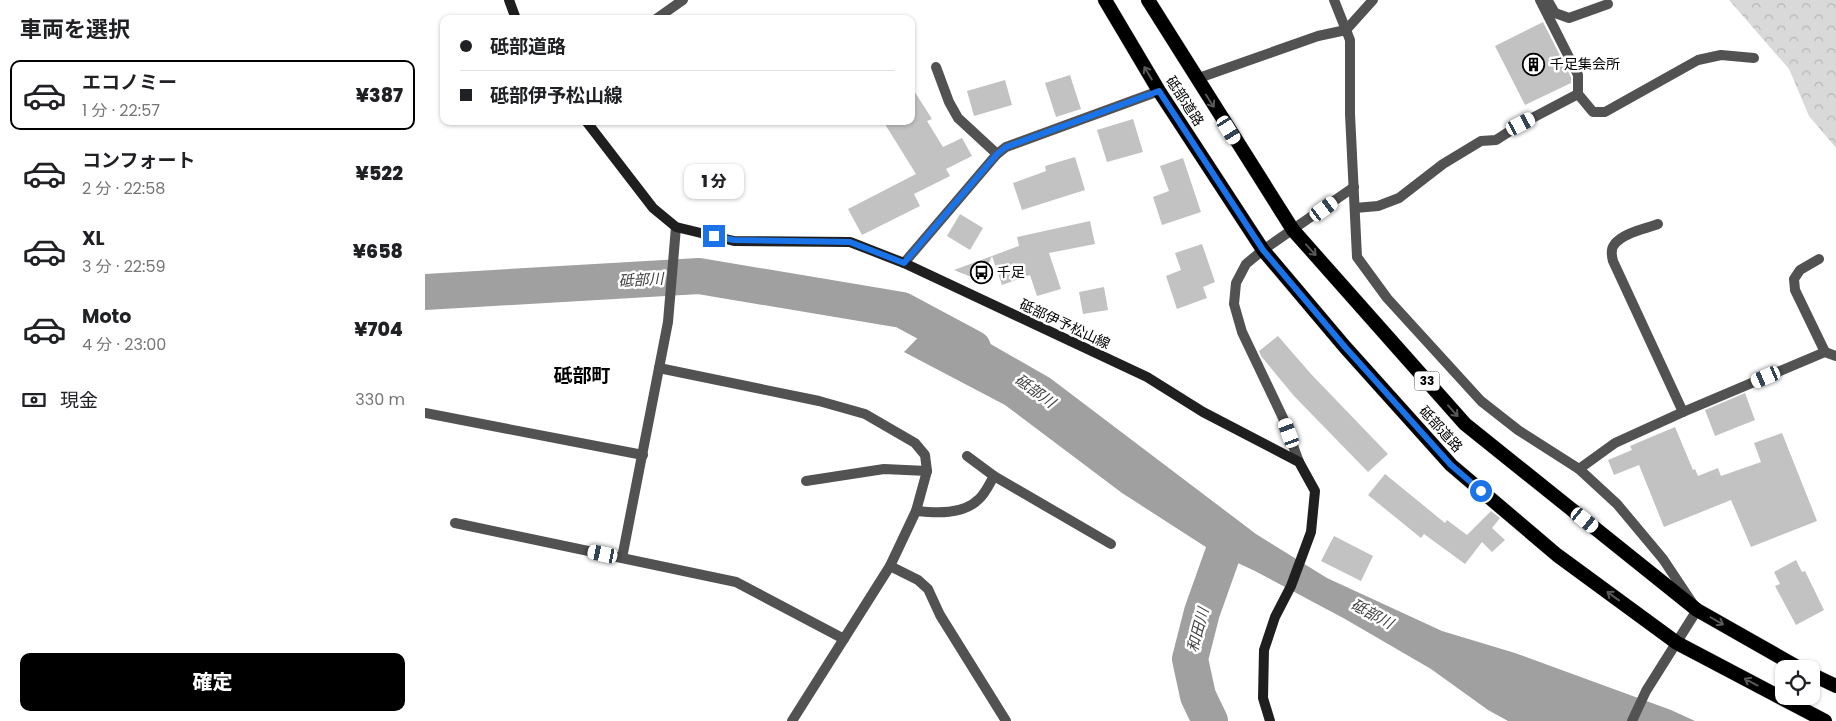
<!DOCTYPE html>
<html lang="ja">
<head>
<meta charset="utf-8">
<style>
	body { margin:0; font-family:Poppins,"Noto Sans JP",sans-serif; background:#f6f6f6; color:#202124; height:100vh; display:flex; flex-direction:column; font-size:19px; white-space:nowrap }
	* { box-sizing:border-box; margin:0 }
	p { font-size:16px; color:#757577 }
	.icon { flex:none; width:28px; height:28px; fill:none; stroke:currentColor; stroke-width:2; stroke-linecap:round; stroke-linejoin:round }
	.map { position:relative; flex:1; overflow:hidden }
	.panel { display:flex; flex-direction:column; background:#fff; width:425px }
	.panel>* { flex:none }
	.hud { position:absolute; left:15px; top:15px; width:475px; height:110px; border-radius:10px; box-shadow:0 1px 4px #0004; display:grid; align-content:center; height:110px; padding:0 20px; background:#fff }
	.fabs { position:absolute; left:1350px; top:660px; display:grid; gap:10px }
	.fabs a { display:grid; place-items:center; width:45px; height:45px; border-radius:10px; background:#fff; box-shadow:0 1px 4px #0004; font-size:25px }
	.end { position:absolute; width:22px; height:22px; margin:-11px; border:6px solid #1a73e8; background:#fff; box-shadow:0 0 0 2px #fff }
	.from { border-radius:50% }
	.bubble { position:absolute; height:35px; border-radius:10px; background:#fff; box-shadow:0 1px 4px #0004; font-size:16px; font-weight:800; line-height:35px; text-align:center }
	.car { position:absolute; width:15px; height:30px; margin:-15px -8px; border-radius:6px; box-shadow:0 0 4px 1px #0007; background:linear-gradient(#fff 24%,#345 0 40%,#fff 0 76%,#345 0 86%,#fff 0) }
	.hud b { display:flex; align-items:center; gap:18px; height:48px; font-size:19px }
	.hud b+b { border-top:1px solid #e0e0e0 }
	.hud i { width:12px; height:12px; background:#202124 }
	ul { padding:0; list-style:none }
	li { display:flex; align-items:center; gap:15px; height:70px; margin:0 10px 8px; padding:0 10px; border:2px solid transparent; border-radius:10px }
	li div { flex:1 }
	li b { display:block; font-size:19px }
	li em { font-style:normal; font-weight:800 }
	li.on { border-color:#000 }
	li>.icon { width:45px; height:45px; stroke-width:1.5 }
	h2 { padding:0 20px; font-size:22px; line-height:60px }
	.pay { display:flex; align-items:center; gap:12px; height:55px; padding:0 20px; font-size:19px }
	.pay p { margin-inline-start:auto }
	.cta { display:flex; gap:10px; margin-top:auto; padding:10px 20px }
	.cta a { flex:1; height:58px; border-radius:10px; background:#000; color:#fff; font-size:20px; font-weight:800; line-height:58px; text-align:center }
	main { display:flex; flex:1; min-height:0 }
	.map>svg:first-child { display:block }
	.forest { fill:url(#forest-crowns) }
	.water { fill:#a0a0a0 }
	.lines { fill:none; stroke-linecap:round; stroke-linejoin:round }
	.river { stroke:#a0a0a0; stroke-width:36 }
	.building { fill:#c2c2c2 }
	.trunk-casing { stroke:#dbdbdb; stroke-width:15 }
	.minor { stroke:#525252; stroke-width:10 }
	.secondary { stroke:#1f1f1f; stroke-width:10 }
	.trunk { stroke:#000; stroke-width:14 }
	.oneway { stroke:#595959 }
	.route { stroke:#1a73e8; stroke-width:6 }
	.labels { text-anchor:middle; stroke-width:5; stroke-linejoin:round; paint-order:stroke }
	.shield { fill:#fff; stroke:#4c4c4c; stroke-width:1 }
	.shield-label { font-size:12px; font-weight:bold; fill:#000 }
	.poi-label { font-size:14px; fill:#000; stroke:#fff; text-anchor:start }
	.street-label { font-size:14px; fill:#000; stroke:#fff }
	.water-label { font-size:15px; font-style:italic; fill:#414141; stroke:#fff }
	.district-label { font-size:19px; font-weight:bold; fill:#000; stroke:#fff }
</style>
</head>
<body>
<main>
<section class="panel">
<h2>車両を選択</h2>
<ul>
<li class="on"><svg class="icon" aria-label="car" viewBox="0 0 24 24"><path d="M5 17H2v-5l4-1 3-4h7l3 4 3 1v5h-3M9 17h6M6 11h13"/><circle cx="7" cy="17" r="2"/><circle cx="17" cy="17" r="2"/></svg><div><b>エコノミー</b><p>1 分 · 22:57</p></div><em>¥387</em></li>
<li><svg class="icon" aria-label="car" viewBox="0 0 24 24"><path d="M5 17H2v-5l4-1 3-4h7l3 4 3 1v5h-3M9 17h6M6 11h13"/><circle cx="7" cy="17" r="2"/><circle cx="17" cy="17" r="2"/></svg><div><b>コンフォート</b><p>2 分 · 22:58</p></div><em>¥522</em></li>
<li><svg class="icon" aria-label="car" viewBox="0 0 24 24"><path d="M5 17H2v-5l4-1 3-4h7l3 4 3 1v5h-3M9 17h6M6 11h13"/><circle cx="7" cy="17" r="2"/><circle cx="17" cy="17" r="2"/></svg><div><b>XL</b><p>3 分 · 22:59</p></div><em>¥658</em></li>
<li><svg class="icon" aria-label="car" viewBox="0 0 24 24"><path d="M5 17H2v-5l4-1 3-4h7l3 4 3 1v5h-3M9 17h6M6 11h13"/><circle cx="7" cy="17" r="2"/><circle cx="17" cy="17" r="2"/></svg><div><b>Moto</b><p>4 分 · 23:00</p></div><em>¥704</em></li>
</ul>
<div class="pay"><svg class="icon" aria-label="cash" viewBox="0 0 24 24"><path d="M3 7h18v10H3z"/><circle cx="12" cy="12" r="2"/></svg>現金<p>330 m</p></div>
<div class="cta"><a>確定</a></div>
</section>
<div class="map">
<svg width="1411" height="721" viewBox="0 0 1411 721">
	<defs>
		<pattern id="forest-crowns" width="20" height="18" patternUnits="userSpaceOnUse" patternTransform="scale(1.25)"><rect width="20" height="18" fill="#d9d9d9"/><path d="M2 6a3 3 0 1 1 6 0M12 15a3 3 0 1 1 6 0" fill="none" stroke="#b8b8b8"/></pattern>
	</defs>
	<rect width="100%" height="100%" fill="#fff"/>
	<!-- forest -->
	<polygon class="forest" points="1304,0 1411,0 1411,148 1384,116 1364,69"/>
	<!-- water -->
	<polygon class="water" points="515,315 625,378 831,534 902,578 1017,631 1090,653 1246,710 1270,721 1083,721 1063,710 1006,669 920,619 830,571 787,551 697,493 580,405 479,352"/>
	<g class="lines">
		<!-- river -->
		<g class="river">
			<polyline points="0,292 274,276 477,310 548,348"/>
			<polyline points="785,721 773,696 765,659 777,612 803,539"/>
		</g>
	</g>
	<!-- building -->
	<g class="building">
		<polygon points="1118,22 1146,77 1146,83 1100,105 1070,46"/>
		<polygon points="645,75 656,109 631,117 620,83"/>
		<polygon points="580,80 587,105 549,116 542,91"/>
		<polygon points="486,86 507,119 502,121 518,147 537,138 547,156 521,169 525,176 489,194 495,206 437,235 423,209 491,174 458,121 486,121"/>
		<polygon points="708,119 718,152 682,162 672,130"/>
		<polygon points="650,157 660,190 597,210 588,183 621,171 620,166"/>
		<polygon points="758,158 776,212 737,225 728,197 744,191 735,166"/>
		<polygon points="535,214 558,228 545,250 522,236"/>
		<polygon points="665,221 670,244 624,253 636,289 612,296 605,275 577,285 567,256 556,281 529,270 594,246 592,237"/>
		<polygon points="777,244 790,282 778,287 782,298 752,309 741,276 756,270 750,253"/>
		<polygon points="679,287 683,310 658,314 654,292"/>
		<polygon points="853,336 886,374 963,454 943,472 869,396 836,356 834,351"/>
		<polygon points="1320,393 1330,420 1290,436 1280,410"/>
		<polygon points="1250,427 1268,470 1270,469 1273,476 1293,468 1296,476 1336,462 1329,443 1357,433 1392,521 1326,547 1306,500 1239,527 1214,465 1189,475 1183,460 1207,450 1205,446"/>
		<polygon points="960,474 1020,523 1022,520 1042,535 1066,511 1075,518 1067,528 1080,540 1067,552 1057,542 1040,564 999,534 996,538 943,495"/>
		<polygon points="909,536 948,556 936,581 896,561"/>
		<polygon points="1371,560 1377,572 1380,571 1399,610 1371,625 1350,586 1355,584 1349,572"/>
	</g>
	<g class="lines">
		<defs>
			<g id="trunk">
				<polyline points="680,0 734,91 838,250 920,347 1026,465 1132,555 1252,643 1400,721"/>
				<polyline points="723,0 868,230 1040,424 1272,610 1376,669"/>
				<polyline points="1386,674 1411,686"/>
			</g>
		</defs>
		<!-- trunk casing -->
		<use href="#trunk" class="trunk-casing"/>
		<!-- minor -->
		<g class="minor">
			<polyline points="909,0 925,40 925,114 932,257 962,298 1056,401 1093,430 1154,469 1192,504 1238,559 1272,610 1221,691 1207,721"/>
			<polyline points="1115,0 1153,75 1153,94"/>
			<polyline points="1123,1 1130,13 1144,18 1183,4"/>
			<polyline points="231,19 258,0"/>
			<polyline points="511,67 524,102 533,118 572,154"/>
			<polyline points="771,79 893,36 921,30 948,0"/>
			<polyline points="930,208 953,206 974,198 1018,164 1056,141 1071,140 1096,124 1153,94 1168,112 1180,112 1273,60 1296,55 1329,58"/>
			<path d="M1233 224C1220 229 1197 233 1189 245 1185 250 1187 257 1188 261L1258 412"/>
			<polyline points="1394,259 1375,270 1369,279 1370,290 1400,352"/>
			<polyline points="479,263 572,154 581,147 734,91"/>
			<polyline points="234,368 394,401 440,414 490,443 500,455 502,471 491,511 465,566 367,721"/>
			<polyline points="0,413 218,455"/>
			<polyline points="542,456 569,476 686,544"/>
			<polyline points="874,462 858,418 817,332 809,304 811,283 821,264 838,250 929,187"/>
			<polyline points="1154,469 1190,443 1258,412 1400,352 1411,356"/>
			<polyline points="381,481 459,469 502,471"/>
			<path d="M491 511C511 513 538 515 554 499 560 494 565 483 569 476"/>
			<polyline points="30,523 311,582 419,639"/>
			<polyline points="197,558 243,322 251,227"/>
			<polyline points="465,566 493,580 503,589 515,615 581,721"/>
		</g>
		<!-- secondary -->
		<g class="secondary">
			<polyline points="84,0 91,19"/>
			<polyline points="161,121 228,208 251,227 309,241 425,242 479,263 722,377 778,412 874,462 890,491 886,532 866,586 850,617 839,650 838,698 845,721"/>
		</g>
		<!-- trunk -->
		<use href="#trunk" class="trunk"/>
	</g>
	<!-- one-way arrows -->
	<defs><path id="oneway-shaft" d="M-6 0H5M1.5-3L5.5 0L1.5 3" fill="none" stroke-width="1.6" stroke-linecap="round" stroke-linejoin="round" transform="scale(1.25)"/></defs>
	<g class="oneway">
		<use href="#oneway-shaft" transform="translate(723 73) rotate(-121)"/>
		<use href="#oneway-shaft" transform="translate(785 101) rotate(57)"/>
		<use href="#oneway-shaft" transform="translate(886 250) rotate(48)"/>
		<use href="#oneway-shaft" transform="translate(1028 411) rotate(48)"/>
		<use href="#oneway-shaft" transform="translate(1188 596) rotate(-144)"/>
		<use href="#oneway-shaft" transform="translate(1292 621) rotate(30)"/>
		<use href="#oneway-shaft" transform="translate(1326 682) rotate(-152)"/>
	</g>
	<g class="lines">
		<!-- route -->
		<polyline class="route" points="289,236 309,240 425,242 479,263 572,154 581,147 734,91 838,250 920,347 1026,465 1056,491"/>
	</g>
	<!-- icons -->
	<defs>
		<symbol id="building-ring" viewBox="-11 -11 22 22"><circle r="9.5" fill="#fff" stroke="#000" stroke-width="1.5"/><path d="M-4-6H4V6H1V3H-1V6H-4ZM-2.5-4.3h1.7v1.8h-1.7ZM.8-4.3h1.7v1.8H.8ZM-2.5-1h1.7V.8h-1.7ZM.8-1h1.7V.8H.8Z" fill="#000"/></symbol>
		<symbol id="bus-ring" viewBox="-11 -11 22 22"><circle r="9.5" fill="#fff" stroke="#000" stroke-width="1.5"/><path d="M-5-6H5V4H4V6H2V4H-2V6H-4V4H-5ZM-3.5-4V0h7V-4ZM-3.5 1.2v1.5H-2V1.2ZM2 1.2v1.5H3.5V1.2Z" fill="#000"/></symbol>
	</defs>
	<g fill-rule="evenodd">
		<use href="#building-ring" x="1096" y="52" width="25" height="25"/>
		<use href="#bus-ring" x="544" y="260" width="25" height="25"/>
	</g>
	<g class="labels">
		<!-- shield labels -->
		<rect class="shield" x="989.5" y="371.5" width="25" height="19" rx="4"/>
		<g class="shield-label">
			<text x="1002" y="385">33</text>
		</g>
		<!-- poi labels -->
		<g class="poi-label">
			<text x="1125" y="69">千足集会所</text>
			<text x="572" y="277">千足</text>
		</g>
		<!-- street labels -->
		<g class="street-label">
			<text transform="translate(760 101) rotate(57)" y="5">砥部道路</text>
			<text transform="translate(640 324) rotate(25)" y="5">砥部伊予松山線</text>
			<text transform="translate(1016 429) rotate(48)" y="5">砥部道路</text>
		</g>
		<!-- water labels -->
		<g class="water-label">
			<text transform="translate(216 280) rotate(-3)" y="5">砥部川</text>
			<text transform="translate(610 391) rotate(36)" y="5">砥部川</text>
			<text transform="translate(947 614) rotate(28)" y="5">砥部川</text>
			<text transform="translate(773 630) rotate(-75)" y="5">和田川</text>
		</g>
		<!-- district labels -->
		<g class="district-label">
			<text x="157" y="382">砥部町</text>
		</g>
	</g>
</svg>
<div class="fabs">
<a><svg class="icon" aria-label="locate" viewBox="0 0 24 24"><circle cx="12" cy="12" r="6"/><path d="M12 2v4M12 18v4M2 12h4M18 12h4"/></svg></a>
</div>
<i class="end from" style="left:1056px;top:491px"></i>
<i class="end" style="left:289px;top:236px"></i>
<div class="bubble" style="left:259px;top:164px;width:60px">1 分</div>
<i class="car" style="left:1096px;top:124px;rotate:63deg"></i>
<i class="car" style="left:804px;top:130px;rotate:148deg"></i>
<i class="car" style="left:899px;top:209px;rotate:54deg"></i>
<i class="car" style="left:1341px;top:377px;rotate:247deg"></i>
<i class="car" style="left:864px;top:433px;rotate:340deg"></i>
<i class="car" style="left:1160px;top:520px;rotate:129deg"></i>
<i class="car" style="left:178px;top:554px;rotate:282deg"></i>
<div class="hud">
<b><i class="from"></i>砥部道路</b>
<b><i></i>砥部伊予松山線</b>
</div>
</div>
</main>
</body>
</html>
